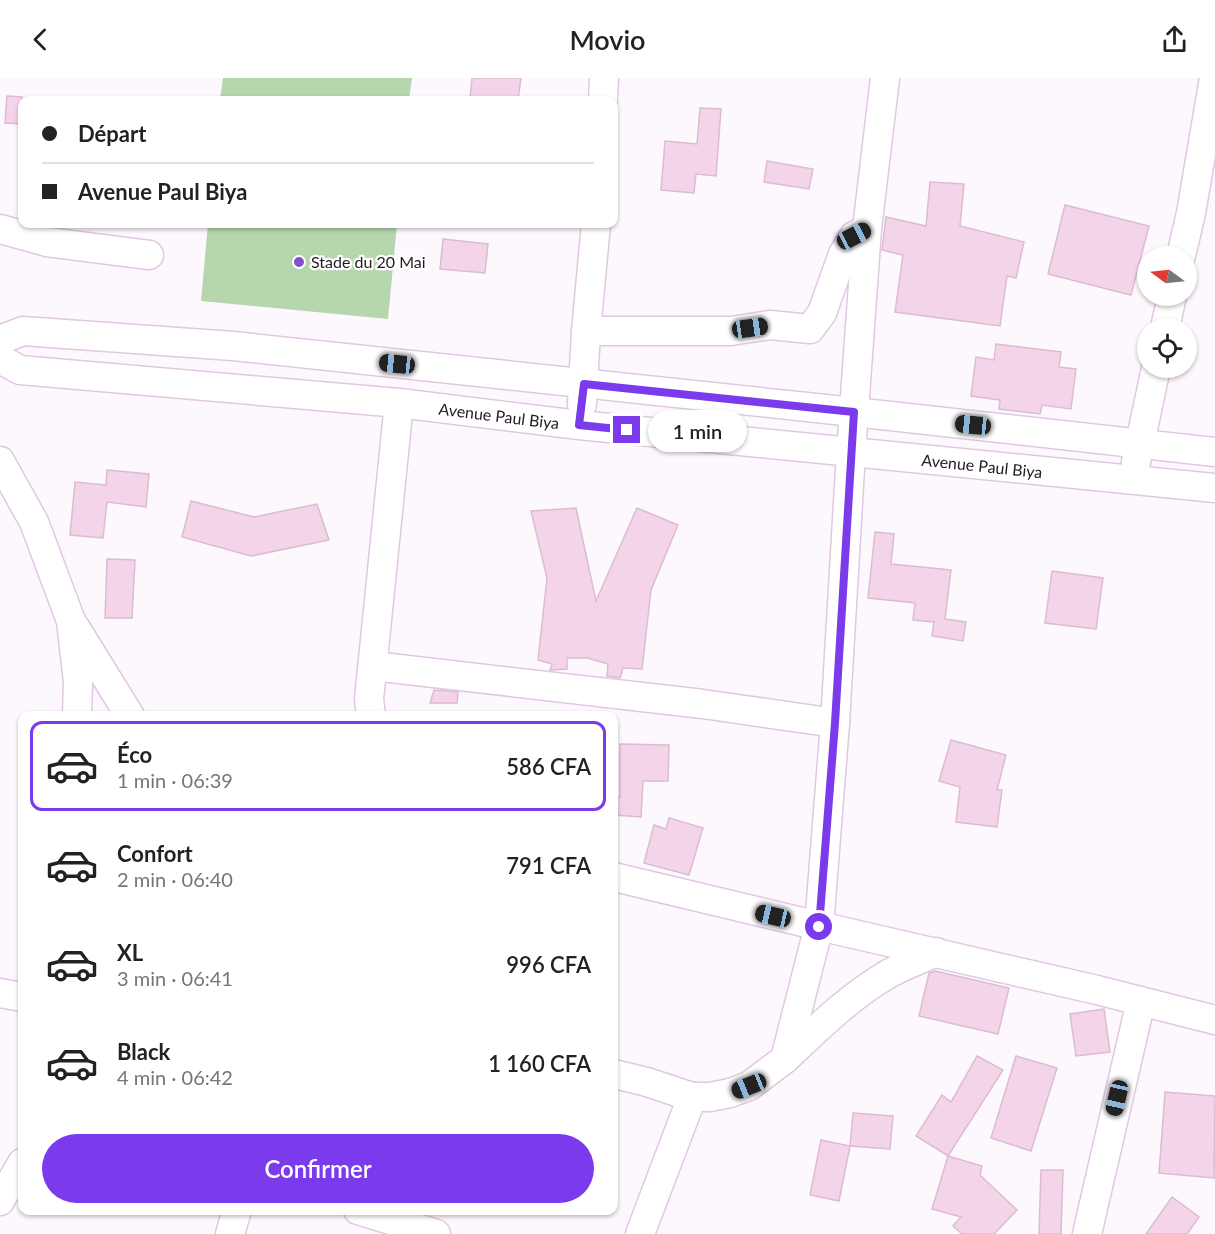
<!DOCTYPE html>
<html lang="fr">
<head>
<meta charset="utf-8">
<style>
	body { margin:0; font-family:Lato,sans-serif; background:#f6f6f6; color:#222; height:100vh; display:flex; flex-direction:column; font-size:22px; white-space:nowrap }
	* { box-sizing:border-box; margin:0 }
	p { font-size:20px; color:#767676 }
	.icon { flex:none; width:33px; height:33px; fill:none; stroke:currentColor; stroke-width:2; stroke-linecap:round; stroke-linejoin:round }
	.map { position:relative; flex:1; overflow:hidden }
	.details { position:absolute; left:18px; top:633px; width:600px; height:504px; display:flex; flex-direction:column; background:#fff; border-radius:12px; box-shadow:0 2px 4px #0004 }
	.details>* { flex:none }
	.top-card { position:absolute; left:18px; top:18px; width:600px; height:132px; border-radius:12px; box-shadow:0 2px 4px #0004; display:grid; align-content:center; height:132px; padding:0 24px; background:#fff }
	.needle { width:39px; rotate:285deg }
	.tools { position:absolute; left:1137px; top:168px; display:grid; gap:12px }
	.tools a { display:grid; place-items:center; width:60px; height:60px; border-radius:50%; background:#fff; box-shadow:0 2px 4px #0004; font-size:30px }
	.end { position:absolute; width:27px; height:27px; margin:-14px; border:8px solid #7c3aed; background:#fff; box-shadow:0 0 0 3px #fff }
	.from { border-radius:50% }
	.bubble { position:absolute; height:42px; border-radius:21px; background:#fff; box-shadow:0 2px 4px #0004; font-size:20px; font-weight:600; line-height:42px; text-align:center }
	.car { position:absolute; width:18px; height:36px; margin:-18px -9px; border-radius:8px; box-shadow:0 0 4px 2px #0007; background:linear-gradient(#222 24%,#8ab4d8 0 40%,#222 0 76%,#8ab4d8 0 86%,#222 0) }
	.top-card b { display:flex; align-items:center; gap:21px; height:57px; font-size:22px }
	.top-card b+b { border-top:2px solid #e0e0e0 }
	.top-card i { width:15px; height:15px; background:#222 }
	ul { padding:10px 0 0; list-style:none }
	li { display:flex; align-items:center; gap:18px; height:90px; margin:0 12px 9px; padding:0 12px; border:3px solid transparent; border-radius:12px }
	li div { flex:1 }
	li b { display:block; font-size:22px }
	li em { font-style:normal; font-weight:600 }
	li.selected { border-color:#7c3aed }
	li>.icon { width:54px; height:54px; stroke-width:1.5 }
	.button { display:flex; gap:12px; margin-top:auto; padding:12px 24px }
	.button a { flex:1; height:69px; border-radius:36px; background:#7c3aed; color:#fff; font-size:24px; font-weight:600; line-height:69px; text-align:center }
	header { display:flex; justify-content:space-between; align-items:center; height:78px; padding:0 24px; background:#fff; font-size:27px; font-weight:600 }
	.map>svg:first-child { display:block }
	.green { fill:#b6d6ae }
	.building { fill:#f4d4e8; stroke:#dbbcd0; stroke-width:1.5 }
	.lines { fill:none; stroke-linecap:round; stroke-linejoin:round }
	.minor-casing { stroke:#e1c8e2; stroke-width:31 }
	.minor { stroke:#fff; stroke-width:28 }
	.route { stroke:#7c3aed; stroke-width:8 }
	.poi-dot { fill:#8351ca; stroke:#fff; stroke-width:2 }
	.labels { text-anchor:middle; stroke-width:4.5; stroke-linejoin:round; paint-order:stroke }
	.poi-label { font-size:16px; fill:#231a23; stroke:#fff; text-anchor:start }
	.street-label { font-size:16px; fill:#231a23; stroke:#fff }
</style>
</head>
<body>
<header><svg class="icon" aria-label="back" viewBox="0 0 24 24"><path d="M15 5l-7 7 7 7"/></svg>Movio<svg class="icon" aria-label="share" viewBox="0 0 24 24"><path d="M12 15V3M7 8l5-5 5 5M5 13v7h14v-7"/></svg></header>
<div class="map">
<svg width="1215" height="1156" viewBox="0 0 1215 1156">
	<rect width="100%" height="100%" fill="#fdf8fd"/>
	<!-- green -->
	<g class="green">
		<polygon points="223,0 412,0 409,22 220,22"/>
		<polygon points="208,146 397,146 388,241 201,223"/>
	</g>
	<!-- building -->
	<g class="building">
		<polygon points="472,0 521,0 518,22 470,22"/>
		<polygon points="7,18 22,19 22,46 5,45"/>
		<polygon points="700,30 721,31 716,98 696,96 694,115 661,112 665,63 697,66"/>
		<polygon points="767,83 813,91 809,111 764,104"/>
		<polygon points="930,104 964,106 960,148 1024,164 1016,200 1007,198 1000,248 895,234 903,177 882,172 886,139 926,148"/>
		<polygon points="1065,127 1149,148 1131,217 1048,196"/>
		<polygon points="443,161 488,166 485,195 440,191"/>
		<polygon points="996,266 1061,274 1059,289 1076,291 1071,331 1042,327 1040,336 999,331 1000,322 971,318 976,279 994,282"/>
		<polygon points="107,392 149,396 146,429 107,424 103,460 70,457 75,404 106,407"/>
		<polygon points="191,423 254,439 317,426 329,462 251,478 182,459"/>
		<polygon points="576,430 596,523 637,430 678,447 651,512 642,591 623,590 620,600 607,598 608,586 587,580 567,580 567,591 552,592 550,592 552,586 538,582 547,500 531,433"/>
		<polygon points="875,454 894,456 891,486 951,492 945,541 966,544 963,563 932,558 934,544 913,542 915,525 868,520"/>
		<polygon points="107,481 135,482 132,540 105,540"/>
		<polygon points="1052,493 1103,500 1096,551 1045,545"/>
		<polygon points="434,612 458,614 457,625 430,625"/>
		<polygon points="951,662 1006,677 997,712 1002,712 997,749 956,744 960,709 939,703"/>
		<polygon points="620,666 669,667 668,703 643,703 641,739 614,737 614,719 620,719"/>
		<polygon points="669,740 703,750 689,797 644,785 654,747 666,751"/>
		<polygon points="935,893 1009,910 998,956 919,938 929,895"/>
		<polygon points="1104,931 1110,974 1076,978 1070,936"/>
		<polygon points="977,978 1003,992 948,1078 916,1058 942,1017 951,1024"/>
		<polygon points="1016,978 1057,990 1031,1073 991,1060"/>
		<polygon points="1165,1014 1215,1018 1214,1100 1159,1095"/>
		<polygon points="853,1035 893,1038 890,1071 850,1068"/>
		<polygon points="821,1062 850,1068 839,1123 810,1117"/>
		<polygon points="948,1078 982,1088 980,1097 1017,1132 994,1156 962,1156 953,1148 961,1139 932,1131"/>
		<polygon points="1041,1092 1063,1092 1061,1156 1039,1156"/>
		<polygon points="1172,1119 1199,1139 1187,1156 1146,1156"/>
	</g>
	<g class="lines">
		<defs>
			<g id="minor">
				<polyline points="603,22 604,0"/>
				<polyline points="0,151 47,164 149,177"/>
				<polyline points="1181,178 1191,135 1214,0"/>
				<polyline points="1165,250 1172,218"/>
				<polyline points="586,253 731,253 770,247 810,251 822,235 843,176 854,158 867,151"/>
				<polyline points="0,262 23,253 233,268 854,334 1215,374"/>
				<polyline points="0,281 20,292 399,325 579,347 1215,410"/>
				<polyline points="582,326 586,253 596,146"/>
				<polyline points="0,383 34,444 71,543 78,604 77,638"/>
				<polyline points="1136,384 1156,290"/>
				<polyline points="75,549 130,638"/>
				<polyline points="373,588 703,626 835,645"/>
				<polyline points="371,638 369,621 399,325"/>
				<polyline points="614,799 819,848 835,645 851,374 867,151 885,0"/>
				<polyline points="0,915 22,919"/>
				<path d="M785 981C817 951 848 920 885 898 901 888 920 882 936 874"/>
				<polyline points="614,996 647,1004 692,1019"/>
				<polyline points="0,1123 22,1085"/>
				<polyline points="358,1132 436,1156"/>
				<polyline points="230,1156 237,1132"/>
				<polyline points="640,1156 692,1019 710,1019 730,1015 749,1008 785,981 819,848 1097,912 1215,942"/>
				<polyline points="1087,1156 1141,923"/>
			</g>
		</defs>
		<!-- minor casing -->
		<use href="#minor" class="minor-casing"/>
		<!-- minor -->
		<use href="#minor" class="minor"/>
	</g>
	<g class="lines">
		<!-- route -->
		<polyline class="route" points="627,352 579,347 584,306 854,334 835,645 819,849"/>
	</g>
	<!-- markers -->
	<circle class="poi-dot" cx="299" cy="184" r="6"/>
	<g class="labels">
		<!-- poi labels -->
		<g class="poi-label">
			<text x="311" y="190">Stade du 20 Mai</text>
		</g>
		<!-- street labels -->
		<g class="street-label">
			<text transform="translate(499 338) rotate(7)" y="6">Avenue Paul Biya</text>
			<text transform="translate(982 388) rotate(6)" y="6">Avenue Paul Biya</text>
		</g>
	</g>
</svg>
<div class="tools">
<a><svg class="needle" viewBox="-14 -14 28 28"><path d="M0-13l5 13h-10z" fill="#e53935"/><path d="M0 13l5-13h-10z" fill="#767676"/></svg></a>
<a><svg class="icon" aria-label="locate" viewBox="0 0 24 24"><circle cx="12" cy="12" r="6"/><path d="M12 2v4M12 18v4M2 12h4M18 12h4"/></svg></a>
</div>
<i class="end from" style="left:819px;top:849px"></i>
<i class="end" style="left:627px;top:352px"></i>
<div class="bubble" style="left:648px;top:332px;width:99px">1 min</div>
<i class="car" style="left:854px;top:158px;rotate:62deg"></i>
<i class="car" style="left:750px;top:250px;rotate:82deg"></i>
<i class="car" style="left:397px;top:286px;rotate:276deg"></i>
<i class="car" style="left:973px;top:347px;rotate:276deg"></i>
<i class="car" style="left:773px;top:838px;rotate:283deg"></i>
<i class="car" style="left:749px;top:1008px;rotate:248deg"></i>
<i class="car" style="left:1117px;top:1020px;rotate:193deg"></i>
<div class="top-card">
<b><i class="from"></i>Départ</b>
<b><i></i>Avenue Paul Biya</b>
</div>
<section class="details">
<ul>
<li class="selected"><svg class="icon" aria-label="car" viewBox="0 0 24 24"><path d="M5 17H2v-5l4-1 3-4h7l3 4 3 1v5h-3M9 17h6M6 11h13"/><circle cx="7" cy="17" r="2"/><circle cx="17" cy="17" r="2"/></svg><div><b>Éco</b><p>1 min · 06:39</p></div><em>586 CFA</em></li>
<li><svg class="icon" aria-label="car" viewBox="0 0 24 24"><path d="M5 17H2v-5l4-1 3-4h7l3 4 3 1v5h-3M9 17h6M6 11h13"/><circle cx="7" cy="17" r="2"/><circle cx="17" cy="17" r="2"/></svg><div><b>Confort</b><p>2 min · 06:40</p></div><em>791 CFA</em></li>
<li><svg class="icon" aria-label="car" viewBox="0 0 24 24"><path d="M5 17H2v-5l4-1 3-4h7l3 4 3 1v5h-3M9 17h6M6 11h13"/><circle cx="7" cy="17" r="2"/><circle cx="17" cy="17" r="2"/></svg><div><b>XL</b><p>3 min · 06:41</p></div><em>996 CFA</em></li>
<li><svg class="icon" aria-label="car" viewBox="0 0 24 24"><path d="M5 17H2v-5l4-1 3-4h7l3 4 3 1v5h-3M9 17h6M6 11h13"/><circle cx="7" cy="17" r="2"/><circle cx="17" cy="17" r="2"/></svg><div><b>Black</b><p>4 min · 06:42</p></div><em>1 160 CFA</em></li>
</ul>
<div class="button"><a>Confirmer</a></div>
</section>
</div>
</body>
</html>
